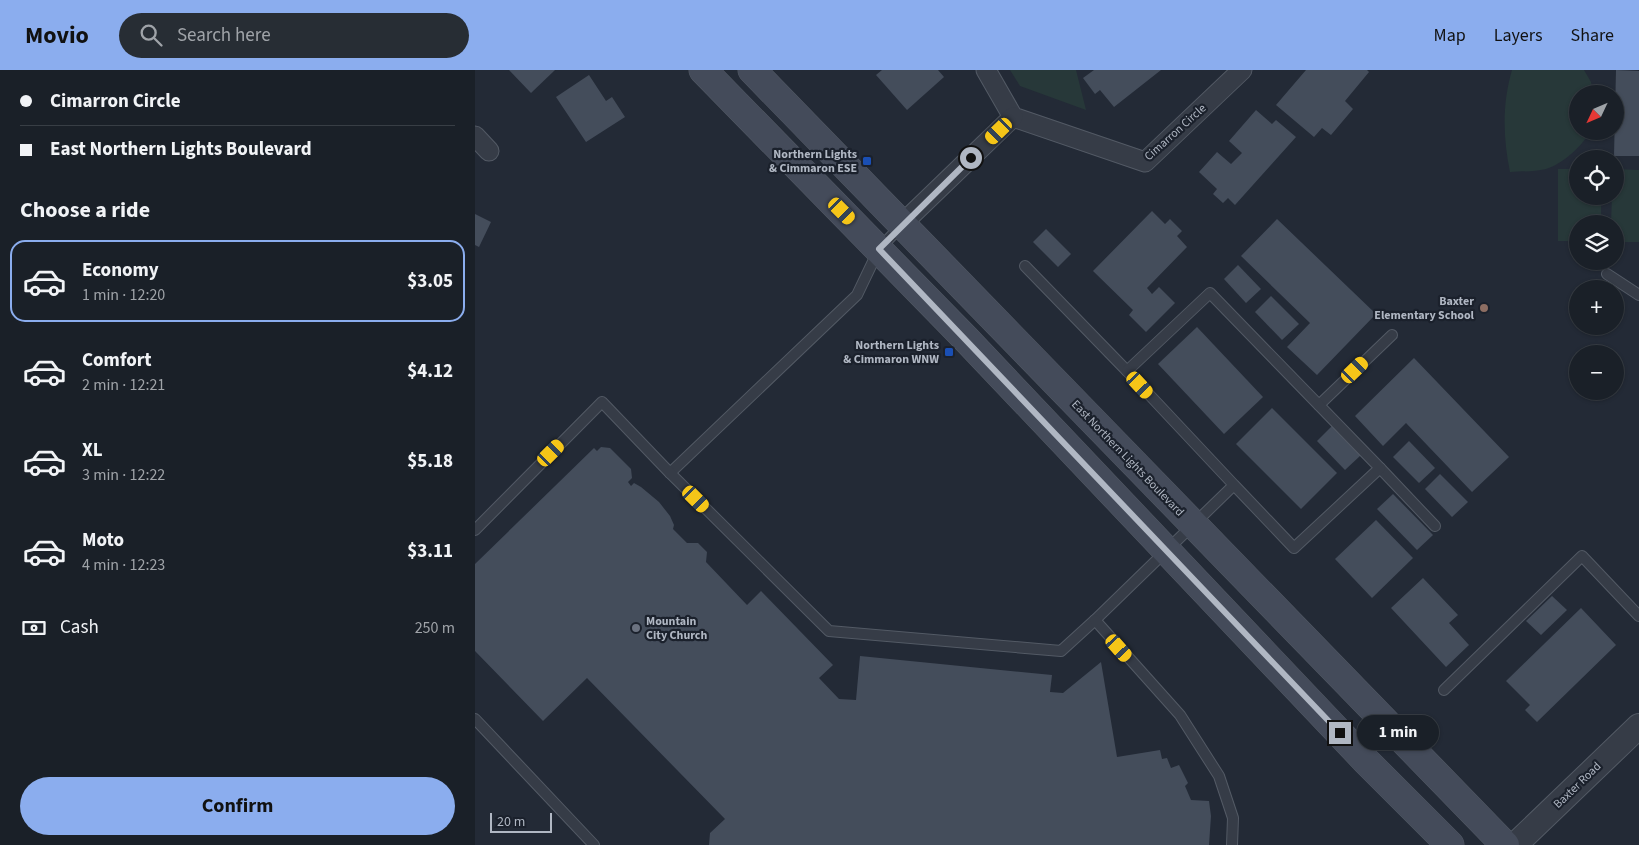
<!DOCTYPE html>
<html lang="en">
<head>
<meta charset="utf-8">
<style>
	body { margin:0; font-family:"Source Sans 3",sans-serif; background:#272d34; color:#f1f3f6; height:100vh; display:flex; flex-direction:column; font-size:19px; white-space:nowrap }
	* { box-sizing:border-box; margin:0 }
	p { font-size:16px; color:#9fa3a8 }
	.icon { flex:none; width:28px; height:28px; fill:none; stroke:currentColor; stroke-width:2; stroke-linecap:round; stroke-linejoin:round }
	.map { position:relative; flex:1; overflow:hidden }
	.panel { display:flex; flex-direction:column; background:#1a2028; width:475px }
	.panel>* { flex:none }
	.guide { display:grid; align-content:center; height:110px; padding:0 20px; background:#1a2028 }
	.needle { width:32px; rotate:226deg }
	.controls { position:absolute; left:1094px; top:15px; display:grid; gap:10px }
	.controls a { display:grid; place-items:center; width:55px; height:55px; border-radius:50%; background:#1a2028; box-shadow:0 1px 4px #0004,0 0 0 1px #383e45; font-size:25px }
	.scale { position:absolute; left:15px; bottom:12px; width:62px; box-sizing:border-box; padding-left:5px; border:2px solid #b0b7c3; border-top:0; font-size:14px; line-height:18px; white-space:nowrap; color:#b0b7c3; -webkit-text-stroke:4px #1b212c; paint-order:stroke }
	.end { position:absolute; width:22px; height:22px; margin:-11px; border:6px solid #b0b7c3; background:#111; box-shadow:0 0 0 2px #111 }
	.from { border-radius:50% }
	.bubble { position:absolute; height:35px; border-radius:18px; background:#1a2028; box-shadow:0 1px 4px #0004,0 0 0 1px #383e45; font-size:16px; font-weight:700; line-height:35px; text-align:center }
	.car { position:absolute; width:15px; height:30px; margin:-15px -8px; border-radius:6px; box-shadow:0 0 4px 1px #0007; background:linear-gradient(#f5c518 24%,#345 0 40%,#f5c518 0 76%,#345 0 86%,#f5c518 0) }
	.guide b { display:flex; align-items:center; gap:18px; height:48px; font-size:19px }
	.guide b+b { border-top:1px solid #383e45 }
	.guide i { width:12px; height:12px; background:#f1f3f6 }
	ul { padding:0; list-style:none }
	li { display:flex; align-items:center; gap:15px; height:82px; margin:0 10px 8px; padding:0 10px; border:2px solid transparent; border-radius:15px }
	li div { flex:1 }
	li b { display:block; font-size:19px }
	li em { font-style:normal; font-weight:700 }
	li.current { border-color:#8badee }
	li>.icon { width:45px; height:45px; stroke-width:1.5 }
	h2 { padding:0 20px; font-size:22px; line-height:60px }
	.pay { display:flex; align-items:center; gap:12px; height:55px; padding:0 20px; font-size:19px }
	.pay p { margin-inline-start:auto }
	.cta { display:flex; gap:10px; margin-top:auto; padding:10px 20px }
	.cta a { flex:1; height:58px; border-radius:30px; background:#8badee; color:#111; font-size:20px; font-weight:700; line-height:58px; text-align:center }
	header { display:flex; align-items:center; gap:30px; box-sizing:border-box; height:70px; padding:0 25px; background:#8badee; color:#111 }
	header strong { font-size:24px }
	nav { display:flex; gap:28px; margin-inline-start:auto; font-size:18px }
	.search { width:350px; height:45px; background:#272d34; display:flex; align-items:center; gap:12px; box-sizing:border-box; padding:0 18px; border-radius:28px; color:#9fa3a8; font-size:19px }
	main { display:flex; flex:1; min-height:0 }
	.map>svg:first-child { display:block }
	.green { fill:#273839 }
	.building { fill:#444d5b }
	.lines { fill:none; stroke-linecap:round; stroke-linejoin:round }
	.service-casing { stroke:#535a65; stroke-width:12 }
	.minor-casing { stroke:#535a65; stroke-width:21 }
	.tertiary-casing { stroke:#535a65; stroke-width:26 }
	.secondary-casing { stroke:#535a65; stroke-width:29 }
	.service { stroke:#363c47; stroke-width:10 }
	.minor { stroke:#363c47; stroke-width:19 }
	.tertiary { stroke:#363c47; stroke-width:24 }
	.secondary { stroke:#444b5a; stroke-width:28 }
	.route { stroke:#b0b7c3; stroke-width:6 }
	.transit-dot { fill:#1a4fb4; stroke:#1b212c; stroke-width:2 }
	.education-dot { fill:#8d6e63; stroke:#1b212c; stroke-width:2 }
	.worship-dot { fill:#6b7280; stroke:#1b212c; stroke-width:2 }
	.labels { text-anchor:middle; stroke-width:4.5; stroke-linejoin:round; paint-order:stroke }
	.street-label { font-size:12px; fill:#b0b7c3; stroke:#1b212c }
	.poi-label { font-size:12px; font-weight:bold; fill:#b0b7c3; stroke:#1b212c; text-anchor:end }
</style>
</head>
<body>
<header>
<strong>Movio</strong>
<div class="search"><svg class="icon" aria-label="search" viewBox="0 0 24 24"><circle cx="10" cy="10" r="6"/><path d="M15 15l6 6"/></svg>Search here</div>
<nav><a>Map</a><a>Layers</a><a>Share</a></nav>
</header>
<main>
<section class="panel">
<div class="guide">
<b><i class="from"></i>Cimarron Circle</b>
<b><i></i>East Northern Lights Boulevard</b>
</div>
<h2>Choose a ride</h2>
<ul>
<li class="current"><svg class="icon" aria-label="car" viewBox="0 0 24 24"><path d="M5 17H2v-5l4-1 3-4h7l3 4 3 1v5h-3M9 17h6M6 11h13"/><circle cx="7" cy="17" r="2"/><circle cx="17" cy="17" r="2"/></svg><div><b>Economy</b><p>1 min · 12:20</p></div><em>$3.05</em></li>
<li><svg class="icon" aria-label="car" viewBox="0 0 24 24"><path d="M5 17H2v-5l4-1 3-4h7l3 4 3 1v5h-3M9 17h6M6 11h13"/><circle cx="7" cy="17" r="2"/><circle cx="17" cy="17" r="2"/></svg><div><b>Comfort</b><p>2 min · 12:21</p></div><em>$4.12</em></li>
<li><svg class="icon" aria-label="car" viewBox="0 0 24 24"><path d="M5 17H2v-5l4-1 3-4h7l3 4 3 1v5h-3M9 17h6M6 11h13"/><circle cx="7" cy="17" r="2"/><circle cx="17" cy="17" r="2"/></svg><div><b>XL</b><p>3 min · 12:22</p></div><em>$5.18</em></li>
<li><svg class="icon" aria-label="car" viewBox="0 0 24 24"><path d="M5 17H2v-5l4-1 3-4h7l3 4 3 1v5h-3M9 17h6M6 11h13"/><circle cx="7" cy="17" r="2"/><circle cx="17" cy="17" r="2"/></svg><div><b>Moto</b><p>4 min · 12:23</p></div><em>$3.11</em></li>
</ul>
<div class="pay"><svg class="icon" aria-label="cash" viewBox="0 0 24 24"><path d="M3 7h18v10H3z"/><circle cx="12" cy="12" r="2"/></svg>Cash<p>250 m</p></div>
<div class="cta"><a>Confirm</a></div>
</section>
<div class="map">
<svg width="1164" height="775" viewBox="0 0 1164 775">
	<rect width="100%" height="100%" fill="#232a36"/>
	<!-- green -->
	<g class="green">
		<polygon points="535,0 601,0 611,40 545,16"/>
		<path d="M1037 0H1109L1116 12 1118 24H1102V61H1115C1109 75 1086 95 1071 99 1060 102 1046 101 1035 102 1028 68 1027 34 1037 0Z"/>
		<polygon points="1083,99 1102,99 1102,126 1126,126 1126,154 1102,154 1102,171 1083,171"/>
		<polygon points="1140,99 1164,100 1164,172 1140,172 1140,154 1136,154 1137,126 1140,126"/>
	</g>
	<!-- building -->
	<g class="building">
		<polygon points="34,0 80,0 56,23"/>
		<polygon points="407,0 463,0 469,7 432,40 401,5"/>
		<polygon points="619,0 686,0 639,37 625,20 620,24 608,8"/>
		<polygon points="831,0 892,0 894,2 870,31 878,39 856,65 847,58 839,67 801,35"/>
		<polygon points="1141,0 1164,1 1164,86 1139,86"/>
		<polygon points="114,5 131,31 137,27 150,47 111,72 81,27"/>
		<polygon points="781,40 797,54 801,50 821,67 760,135 753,128 748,133 738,124 742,119 724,102 742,82 756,94 767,83 754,71"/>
		<polygon points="677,141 690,154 695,149 707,161 702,166 712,177 672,218 677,224 684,217 700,233 671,262 654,245 658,240 618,201"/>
		<polygon points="0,144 16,152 4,177 0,175"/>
		<polygon points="802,149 901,244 842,305 812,277 835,253 766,186"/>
		<polygon points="571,159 596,184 583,197 558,172"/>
		<polygon points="763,195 786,219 771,233 749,209"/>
		<polygon points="796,226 824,254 807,270 780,242"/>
		<polygon points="722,257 788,327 749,364 683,294"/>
		<polygon points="939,288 1034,387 997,422 931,353 908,376 880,346"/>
		<polygon points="797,338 862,403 826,439 761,374"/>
		<polygon points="858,355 886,385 870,400 842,371"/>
		<polygon points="934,371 960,398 944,413 918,387"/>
		<polygon points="126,377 135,378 156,399 157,408 153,412 156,416 159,413 166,417 184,432 195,446 199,455 198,459 212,473 223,473 232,482 231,492 272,535 286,521 358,595 344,608 364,629 381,630 385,586 577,605 575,622 588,623 626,592 642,687 685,680 687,689 692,688 696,698 704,695 713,713 710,716 716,730 734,731 736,746 734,775 234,775 235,763 250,749 112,608 68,651 0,581 0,494 119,378 122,381"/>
		<polygon points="965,404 993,432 977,447 950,419"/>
		<polygon points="918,424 958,465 942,480 902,439"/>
		<polygon points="901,450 938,488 897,528 860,489"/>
		<polygon points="948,508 983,545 974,553 994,575 971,597 916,538"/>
		<polygon points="1077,526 1092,540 1066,565 1051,551"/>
		<polygon points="1106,538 1141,575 1062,652 1050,640 1055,635 1031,611"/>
	</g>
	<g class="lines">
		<defs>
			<g id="service">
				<polyline points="550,196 652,301"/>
				<polyline points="1132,204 1164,225"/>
				<polyline points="844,335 917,265"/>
				<polyline points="905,398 960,456"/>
				<polyline points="195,403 382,225 404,179 427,155"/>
				<polyline points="0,460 127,332 195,403 354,561 586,581 620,550 759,415 819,478 905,398 735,223 652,301 759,415"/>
				<polyline points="620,550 705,645 744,706 758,748 757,775"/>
				<polyline points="969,620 1107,486 1164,546"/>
				<polyline points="0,649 119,775"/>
			</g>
			<g id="minor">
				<polyline points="511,0 538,47 670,92 767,0"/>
				<polyline points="0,66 14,81"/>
				<polyline points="427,154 538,47"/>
			</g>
			<polyline id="tertiary" points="1040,775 1164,656"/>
			<g id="secondary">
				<polyline points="228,0 491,269 891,691 975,775"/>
				<polyline points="277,0 1030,775"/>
			</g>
		</defs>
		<!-- service casing -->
		<use href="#service" class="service-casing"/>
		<!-- minor casing -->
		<use href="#minor" class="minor-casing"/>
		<!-- tertiary casing -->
		<use href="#tertiary" class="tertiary-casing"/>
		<!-- secondary casing -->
		<use href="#secondary" class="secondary-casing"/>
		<!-- service -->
		<use href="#service" class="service"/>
		<!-- minor -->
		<use href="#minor" class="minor"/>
		<!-- tertiary -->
		<use href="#tertiary" class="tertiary"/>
		<!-- secondary -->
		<use href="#secondary" class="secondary"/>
	</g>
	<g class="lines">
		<!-- route -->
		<polyline class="route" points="496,88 404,179 865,663"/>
	</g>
	<!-- markers -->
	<g class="transit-dot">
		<rect x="387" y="86" width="10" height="10" rx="2.5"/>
		<rect x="469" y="277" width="10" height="10" rx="2.5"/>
	</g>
	<circle class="education-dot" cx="1009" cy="238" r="5"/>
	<circle class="worship-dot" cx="161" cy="558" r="5"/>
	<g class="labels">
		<!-- street labels -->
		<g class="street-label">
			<text transform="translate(700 62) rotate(-42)" y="4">Cimarron Circle</text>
			<text transform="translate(653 388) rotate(46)" y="4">East Northern Lights Boulevard</text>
			<text transform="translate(1102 715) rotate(-44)" y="4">Baxter Road</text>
		</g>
		<!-- poi labels -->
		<g class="poi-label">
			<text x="382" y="88">Northern Lights<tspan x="382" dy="14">&amp; Cimmaron ESE</tspan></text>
			<text x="999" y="235">Baxter<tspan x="999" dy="14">Elementary School</tspan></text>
			<text x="464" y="279">Northern Lights<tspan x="464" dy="14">&amp; Cimmaron WNW</tspan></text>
			<text x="171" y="555" text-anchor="start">Mountain<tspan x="171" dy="14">City Church</tspan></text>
		</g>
	</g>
</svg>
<div class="controls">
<a><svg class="needle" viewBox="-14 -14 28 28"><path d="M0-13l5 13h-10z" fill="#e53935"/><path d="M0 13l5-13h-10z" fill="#9fa3a8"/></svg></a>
<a><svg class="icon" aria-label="locate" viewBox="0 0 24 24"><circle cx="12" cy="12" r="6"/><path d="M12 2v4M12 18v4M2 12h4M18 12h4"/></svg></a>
<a><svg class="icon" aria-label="layers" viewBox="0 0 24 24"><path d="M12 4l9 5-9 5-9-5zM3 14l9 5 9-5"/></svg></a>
<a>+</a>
<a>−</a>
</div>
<div class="scale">20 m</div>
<i class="end from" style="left:496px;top:88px"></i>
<i class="end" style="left:865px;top:663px"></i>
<div class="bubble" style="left:882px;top:645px;width:82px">1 min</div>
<i class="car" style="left:524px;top:61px;rotate:226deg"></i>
<i class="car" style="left:367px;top:141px;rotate:135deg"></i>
<i class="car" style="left:880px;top:300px;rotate:46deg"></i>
<i class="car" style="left:665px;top:315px;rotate:137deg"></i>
<i class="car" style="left:76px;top:383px;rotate:45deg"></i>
<i class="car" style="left:221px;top:429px;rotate:135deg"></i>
<i class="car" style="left:644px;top:578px;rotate:138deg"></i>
</div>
</main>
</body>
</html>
